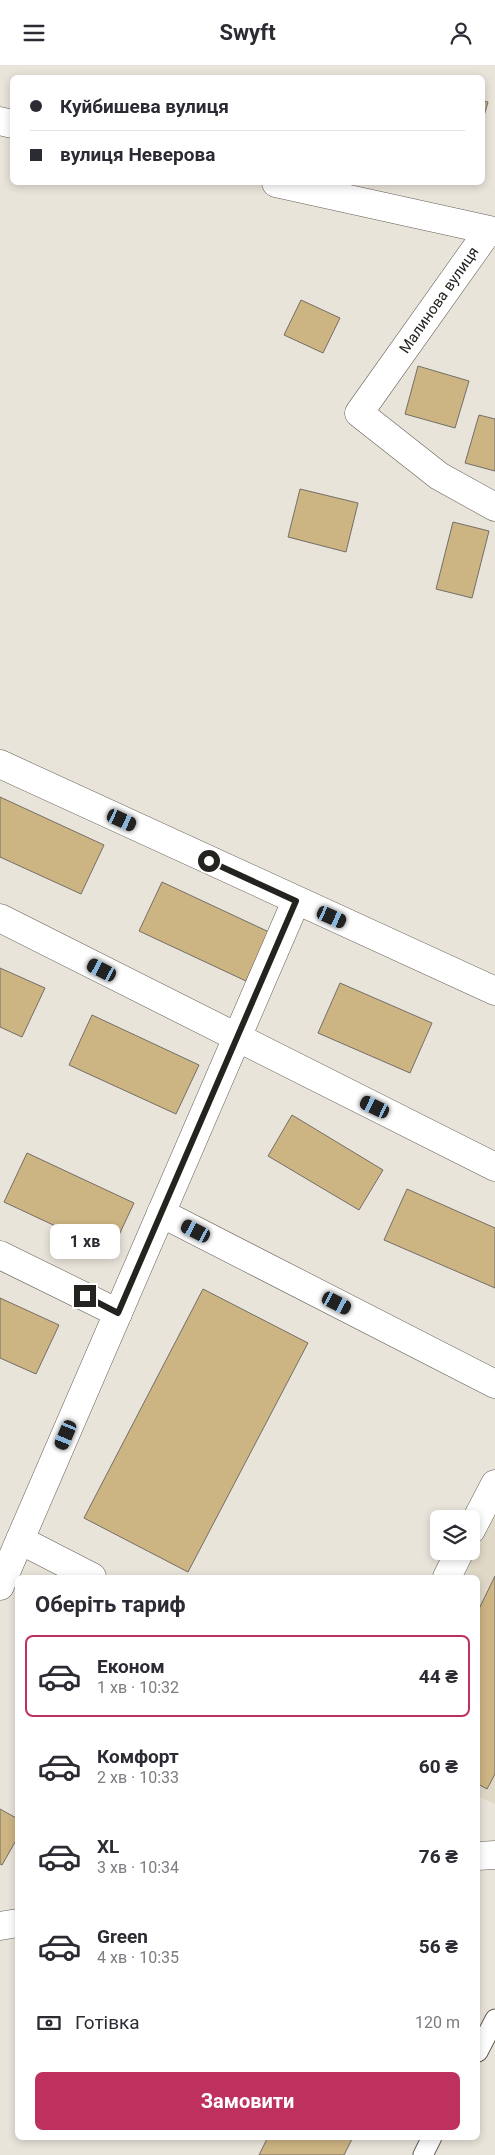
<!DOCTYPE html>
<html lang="uk">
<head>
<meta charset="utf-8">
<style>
	body { margin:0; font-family:Roboto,sans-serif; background:#f7f7f7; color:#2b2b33; height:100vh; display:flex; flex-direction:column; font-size:19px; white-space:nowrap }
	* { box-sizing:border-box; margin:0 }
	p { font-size:16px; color:#7c7c81 }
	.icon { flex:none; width:28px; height:28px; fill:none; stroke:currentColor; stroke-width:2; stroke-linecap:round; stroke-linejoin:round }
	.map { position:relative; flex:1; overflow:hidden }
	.drawer { position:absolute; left:15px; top:1510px; width:465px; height:565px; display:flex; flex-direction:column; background:#fff; border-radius:8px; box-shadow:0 2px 8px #0003 }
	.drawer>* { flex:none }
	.guide { position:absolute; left:10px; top:10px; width:475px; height:110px; border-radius:8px; box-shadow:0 2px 8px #0003; display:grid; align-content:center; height:110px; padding:0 20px; background:#fff }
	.controls { position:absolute; left:430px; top:1445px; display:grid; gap:10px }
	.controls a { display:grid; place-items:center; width:50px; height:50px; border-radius:8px; background:#fff; box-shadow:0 2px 8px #0003; font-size:25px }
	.end { position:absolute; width:22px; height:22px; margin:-11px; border:6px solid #25231f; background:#fff; box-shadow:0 0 0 2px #fff }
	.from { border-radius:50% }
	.bubble { position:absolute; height:35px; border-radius:8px; background:#fff; box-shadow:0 2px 8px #0003; font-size:16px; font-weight:700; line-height:35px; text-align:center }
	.car { position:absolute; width:15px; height:30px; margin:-15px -8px; border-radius:6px; box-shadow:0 0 4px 1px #0007; background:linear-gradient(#222 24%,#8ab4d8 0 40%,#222 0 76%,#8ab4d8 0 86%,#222 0) }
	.guide b { display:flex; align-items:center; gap:18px; height:48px; font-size:19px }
	.guide b+b { border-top:1px solid #e1e1e2 }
	.guide i { width:12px; height:12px; background:#2b2b33 }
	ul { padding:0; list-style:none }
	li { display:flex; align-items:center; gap:15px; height:82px; margin:0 10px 8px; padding:0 10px; border:2px solid transparent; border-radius:8px }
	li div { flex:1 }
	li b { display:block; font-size:19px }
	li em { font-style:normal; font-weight:700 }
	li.active { border-color:#be305e }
	li>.icon { width:45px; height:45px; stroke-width:1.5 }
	h2 { padding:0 20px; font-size:22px; line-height:60px }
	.pay { display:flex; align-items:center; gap:12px; height:55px; padding:0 20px; font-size:19px }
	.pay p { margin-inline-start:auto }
	.cta { display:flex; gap:10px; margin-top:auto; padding:10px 20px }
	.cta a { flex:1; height:58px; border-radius:8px; background:#be305e; color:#fff; font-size:20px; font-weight:700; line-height:58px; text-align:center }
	header { display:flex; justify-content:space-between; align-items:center; height:65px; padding:0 20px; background:#fff; font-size:22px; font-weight:700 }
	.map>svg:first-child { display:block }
	.built { fill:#e0d8c7 }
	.building { fill:#cdb483; stroke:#736e66 }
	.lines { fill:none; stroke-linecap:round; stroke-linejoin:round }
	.lane-casing { stroke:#635e56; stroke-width:21 }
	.street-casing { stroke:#635e56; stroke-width:29 }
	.lane { stroke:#fff; stroke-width:19 }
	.street { stroke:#fff; stroke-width:28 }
	.route { stroke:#25231f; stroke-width:6 }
	.labels { text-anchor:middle; stroke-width:4.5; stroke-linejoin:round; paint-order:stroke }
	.street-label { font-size:15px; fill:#25231f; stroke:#fff }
</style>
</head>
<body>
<header><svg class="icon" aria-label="menu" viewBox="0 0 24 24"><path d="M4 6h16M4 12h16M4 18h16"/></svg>Swyft<svg class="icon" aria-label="person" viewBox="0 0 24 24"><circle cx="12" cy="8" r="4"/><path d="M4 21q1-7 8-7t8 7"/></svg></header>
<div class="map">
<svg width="495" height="2090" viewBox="0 0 495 2090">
	<rect width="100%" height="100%" fill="#e9e4da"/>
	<!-- built -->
	<polygon class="built" points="495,1450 495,1739 478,1731 478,1512 464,1512"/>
	<!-- building -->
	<g class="building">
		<polygon points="482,36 488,37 482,58"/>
		<polygon points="301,235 340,253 323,288 284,270"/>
		<polygon points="418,301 469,316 455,363 405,349"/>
		<polygon points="479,350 495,354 495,406 465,398"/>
		<polygon points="300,424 358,438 346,487 288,472"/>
		<polygon points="453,457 489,466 472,533 436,524"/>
		<polygon points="0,732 104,780 81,829 0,792"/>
		<polygon points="162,817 269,867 246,916 139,866"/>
		<polygon points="0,903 45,923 22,972 0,962"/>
		<polygon points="340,918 432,958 410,1008 318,968"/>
		<polygon points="92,950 199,1000 176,1049 69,1000"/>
		<polygon points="292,1050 383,1105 359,1145 268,1091"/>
		<polygon points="27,1088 134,1138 111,1187 4,1137"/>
		<polygon points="407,1124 495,1163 495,1223 384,1175"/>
		<polygon points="203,1224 308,1278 188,1507 84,1453"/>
		<polygon points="0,1233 59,1260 36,1309 0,1293"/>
		<polygon points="495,1511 495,1709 487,1724 478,1719 478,1546"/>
		<polygon points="0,1744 18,1754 18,1772 2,1800 0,1799"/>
		<polygon points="268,2072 353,2072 344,2090 259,2090"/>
	</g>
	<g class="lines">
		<defs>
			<g id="lane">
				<polyline points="478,1987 495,1954"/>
				<polyline points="423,2090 432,2072"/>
			</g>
			<g id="street">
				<polyline points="0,56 12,59"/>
				<polyline points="276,118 489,165 359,348 439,411 495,442"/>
				<polyline points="0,699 495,926"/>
				<polyline points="0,853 495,1102"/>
				<polyline points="161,1148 495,1319"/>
				<polyline points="0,1190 118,1248"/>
				<polyline points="471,1465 495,1419"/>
				<polyline points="20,1475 92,1512"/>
				<polyline points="447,1512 460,1486"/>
				<polyline points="0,1521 296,836"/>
				<polyline points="478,1791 495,1790"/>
				<polyline points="0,1861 18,1858"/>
			</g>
		</defs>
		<!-- lane casing -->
		<use href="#lane" class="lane-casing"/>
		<!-- street casing -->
		<use href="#street" class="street-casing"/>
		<!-- lane -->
		<use href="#lane" class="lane"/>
		<!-- street -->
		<use href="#street" class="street"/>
	</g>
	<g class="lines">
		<!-- route -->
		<polyline class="route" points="85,1231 118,1248 296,836 209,796"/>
	</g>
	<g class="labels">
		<!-- street labels -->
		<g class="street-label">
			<text transform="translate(439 235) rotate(-55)" y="5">Малинова вулиця</text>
		</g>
	</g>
</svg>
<div class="controls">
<a><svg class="icon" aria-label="layers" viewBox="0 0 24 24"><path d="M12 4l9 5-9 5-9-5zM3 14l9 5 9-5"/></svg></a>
</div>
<i class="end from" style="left:209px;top:796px"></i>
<i class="end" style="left:85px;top:1231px"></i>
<div class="bubble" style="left:50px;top:1159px;width:70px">1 хв</div>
<i class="car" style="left:122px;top:755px;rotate:115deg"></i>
<i class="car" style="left:332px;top:852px;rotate:114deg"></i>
<i class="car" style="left:102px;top:905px;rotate:297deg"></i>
<i class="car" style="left:375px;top:1042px;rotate:296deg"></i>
<i class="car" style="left:196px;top:1166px;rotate:297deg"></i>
<i class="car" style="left:337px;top:1238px;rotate:117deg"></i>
<i class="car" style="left:66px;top:1370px;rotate:203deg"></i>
<div class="guide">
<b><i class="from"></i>Куйбишева вулиця</b>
<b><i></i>вулиця Неверова</b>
</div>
<section class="drawer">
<h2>Оберіть тариф</h2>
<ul>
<li class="active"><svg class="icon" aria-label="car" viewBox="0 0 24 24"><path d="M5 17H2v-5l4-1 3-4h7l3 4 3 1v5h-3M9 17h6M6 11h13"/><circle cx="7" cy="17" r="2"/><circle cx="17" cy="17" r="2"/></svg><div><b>Економ</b><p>1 хв · 10:32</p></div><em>44 ₴</em></li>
<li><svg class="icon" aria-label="car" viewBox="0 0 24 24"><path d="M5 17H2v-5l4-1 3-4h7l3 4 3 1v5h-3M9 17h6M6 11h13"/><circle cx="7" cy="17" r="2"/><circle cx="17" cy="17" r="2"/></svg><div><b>Комфорт</b><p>2 хв · 10:33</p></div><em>60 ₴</em></li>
<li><svg class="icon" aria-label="car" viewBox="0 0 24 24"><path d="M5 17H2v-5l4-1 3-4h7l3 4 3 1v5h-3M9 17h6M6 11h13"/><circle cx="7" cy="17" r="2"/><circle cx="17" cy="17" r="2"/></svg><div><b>XL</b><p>3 хв · 10:34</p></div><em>76 ₴</em></li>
<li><svg class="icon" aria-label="car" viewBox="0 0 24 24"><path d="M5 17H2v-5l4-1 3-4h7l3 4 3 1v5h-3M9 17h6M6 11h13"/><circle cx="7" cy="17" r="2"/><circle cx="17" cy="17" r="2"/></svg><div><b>Green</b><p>4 хв · 10:35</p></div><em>56 ₴</em></li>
</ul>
<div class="pay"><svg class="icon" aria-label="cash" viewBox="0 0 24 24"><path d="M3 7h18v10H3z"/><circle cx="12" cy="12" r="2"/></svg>Готівка<p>120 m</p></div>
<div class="cta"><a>Замовити</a></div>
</section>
</div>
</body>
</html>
